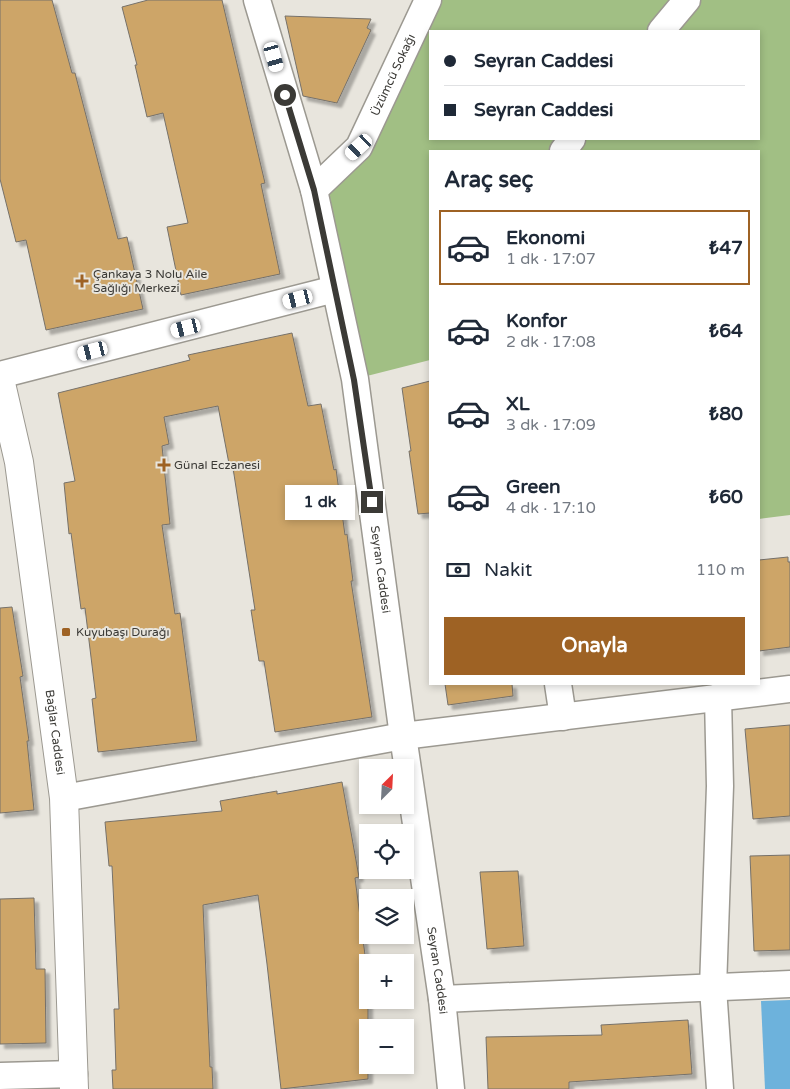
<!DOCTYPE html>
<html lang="tr">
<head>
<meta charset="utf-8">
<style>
	body { margin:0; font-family:"Varela Round",sans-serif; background:#f6f6f7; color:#1f2937; height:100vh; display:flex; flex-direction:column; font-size:19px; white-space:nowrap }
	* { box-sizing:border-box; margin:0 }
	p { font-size:16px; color:#747a83 }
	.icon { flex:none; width:28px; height:28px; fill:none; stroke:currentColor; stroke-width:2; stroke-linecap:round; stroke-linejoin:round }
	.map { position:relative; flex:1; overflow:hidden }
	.side { position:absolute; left:429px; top:150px; width:331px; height:535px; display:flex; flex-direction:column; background:#fff; border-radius:0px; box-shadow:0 2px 8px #0003 }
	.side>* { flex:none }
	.guide { position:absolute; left:429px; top:30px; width:331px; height:110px; border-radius:0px; box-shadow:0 2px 8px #0003; display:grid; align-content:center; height:110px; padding:0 15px; background:#fff }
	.needle { width:32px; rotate:24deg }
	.controls { position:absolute; left:359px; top:759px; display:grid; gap:10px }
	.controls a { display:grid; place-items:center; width:55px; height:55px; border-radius:0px; background:#fff; box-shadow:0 2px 8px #0003; font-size:25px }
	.end { position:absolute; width:22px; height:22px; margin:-11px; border:6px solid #3b3a36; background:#fff; box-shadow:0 0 0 2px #fff }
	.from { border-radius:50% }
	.bubble { position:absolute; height:35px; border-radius:0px; background:#fff; box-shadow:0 2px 8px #0003; font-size:16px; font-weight:700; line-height:35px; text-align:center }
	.car { position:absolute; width:15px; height:30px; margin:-15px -8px; border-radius:6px; box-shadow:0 0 4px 1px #0007; background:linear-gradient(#fff 24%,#345 0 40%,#fff 0 76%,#345 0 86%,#fff 0) }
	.guide b { display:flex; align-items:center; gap:18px; height:48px; font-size:19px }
	.guide b+b { border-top:1px solid #e0e1e3 }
	.guide i { width:12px; height:12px; background:#1f2937 }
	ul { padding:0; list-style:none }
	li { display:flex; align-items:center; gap:15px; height:75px; margin:0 10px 8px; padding:0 5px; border:2px solid transparent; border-radius:0px }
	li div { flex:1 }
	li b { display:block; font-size:19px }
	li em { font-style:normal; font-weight:700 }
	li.on { border-color:#9e6224 }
	li>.icon { width:45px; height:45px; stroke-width:1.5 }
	h2 { padding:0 15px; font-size:22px; line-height:60px }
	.pay { display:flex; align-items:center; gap:12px; height:55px; padding:0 15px; font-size:19px }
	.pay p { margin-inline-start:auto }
	.primary-button { display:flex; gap:10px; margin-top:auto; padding:10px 15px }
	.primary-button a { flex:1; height:58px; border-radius:0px; background:#9e6224; color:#fff; font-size:20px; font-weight:700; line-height:58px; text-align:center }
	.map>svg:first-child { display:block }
	.green { fill:#a1bf84; fill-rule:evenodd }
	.water { fill:#6db2dc }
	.building { fill:#cda567; stroke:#76716a; filter:url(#shadow) }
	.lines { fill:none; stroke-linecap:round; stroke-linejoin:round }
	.street-casing { stroke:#9c9991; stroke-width:29 }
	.secondary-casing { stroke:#9c9991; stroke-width:30 }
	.street { stroke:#fff; stroke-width:26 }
	.secondary { stroke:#fff; stroke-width:28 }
	.route { stroke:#3b3a36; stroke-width:6 }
	.poi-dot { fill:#9e6224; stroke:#e8e5dd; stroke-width:2 }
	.labels { text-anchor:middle; stroke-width:4; stroke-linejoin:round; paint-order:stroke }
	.street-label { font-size:12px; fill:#3b3a36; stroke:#e8e5dd }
	.poi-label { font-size:12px; fill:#3b3a36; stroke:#e8e5dd; text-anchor:start }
</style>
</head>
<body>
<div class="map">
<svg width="790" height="1089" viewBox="0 0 790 1089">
	<defs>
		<filter id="shadow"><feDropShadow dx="4.5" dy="4.5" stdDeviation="1" flood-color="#0004"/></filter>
	</defs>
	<rect width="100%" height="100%" fill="#e8e5dd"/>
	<!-- green -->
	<path class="green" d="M428 0H790V515L759 519V151H430V360L355 379 314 190 359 147ZM430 31H759V139H430Z"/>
	<!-- water -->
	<polygon class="water" points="790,1000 790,1089 765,1089 761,1001"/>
	<!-- building -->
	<g class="building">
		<polygon points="0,0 52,0 72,73 75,73 118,239 127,237 143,309 46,330 26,240 16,242 0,179"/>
		<polygon points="148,0 222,0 265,183 261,184 280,274 181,295 167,227 188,223 163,113 147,117 135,65 137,65 122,7"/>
		<polygon points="285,16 371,19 367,28 371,30 337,103 303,96"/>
		<polygon points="292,333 308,406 321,404 334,470 336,469 345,535 347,534 353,581 351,581 372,717 275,732 264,661 259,661 251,610 255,610 233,468 230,469 218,406 164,417 169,444 162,446 170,524 162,525 175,614 180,613 197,741 98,752 92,699 96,698 85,608 81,609 71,533 69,534 64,483 75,481 58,393 190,360 188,355"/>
		<polygon points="430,381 430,513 418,514 409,451 411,451 402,388"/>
		<polygon points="788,557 788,562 790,562 790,647 759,651 759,560"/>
		<polygon points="12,607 23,676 20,677 29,741 27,741 34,810 0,813 0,608"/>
		<polygon points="445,684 512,684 513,696 448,705"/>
		<polygon points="790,725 790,816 753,819 745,729"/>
		<polygon points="342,782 359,877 355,878 368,978 368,1079 281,1089 267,964 258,895 203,905 210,1067 212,1067 213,1089 113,1089 112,1070 116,1070 114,1009 119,1009 112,866 109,866 105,822 222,811 220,801 277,791 277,794"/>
		<polygon points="790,855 790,950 754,951 750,856"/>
		<polygon points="518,871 524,946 487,949 480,872"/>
		<polygon points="34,898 36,969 45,969 46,1043 0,1044 0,899"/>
		<polygon points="688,1020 692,1074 569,1082 569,1089 488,1089 486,1037 602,1035 601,1025"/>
	</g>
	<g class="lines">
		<defs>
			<g id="street">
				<path id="s1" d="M257 0 314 190 355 379 403 736 442 999 451 1089"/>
				<polyline points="661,31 687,0"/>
				<polyline points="563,151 572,139"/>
				<path id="s2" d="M314 190 359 147 428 0"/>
				<polyline points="0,375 335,289"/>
				<polyline points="558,684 563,717"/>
				<polyline points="718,697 720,786 713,988 720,1089"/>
				<polyline points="64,798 403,736 790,689"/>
				<polyline points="442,999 790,984"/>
				<polyline points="0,1076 74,1074"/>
			</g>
			<g id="secondary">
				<path id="s3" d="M0 379 19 462 64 798 74 1089"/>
			</g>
		</defs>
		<!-- street casing -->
		<use href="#street" class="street-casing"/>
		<!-- secondary casing -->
		<use href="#secondary" class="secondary-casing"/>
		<!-- street -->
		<use href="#street" class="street"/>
		<!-- secondary -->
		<use href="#secondary" class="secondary"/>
	</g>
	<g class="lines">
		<!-- route -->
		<polyline class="route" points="285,95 314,190 354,380 372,502"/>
	</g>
	<!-- markers -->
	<g class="poi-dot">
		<path d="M79.5 273.5h5v5h5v5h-5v5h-5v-5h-5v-5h5z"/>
		<path d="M161.5 457.5h5v5h5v5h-5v5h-5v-5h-5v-5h5z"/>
		<rect x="61" y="627" width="10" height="10" rx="2.5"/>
	</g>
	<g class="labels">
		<!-- street labels -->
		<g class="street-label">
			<text dy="4" stroke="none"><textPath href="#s2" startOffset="142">Üzümcü Sokağı</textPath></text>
			<text dy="4" stroke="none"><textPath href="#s1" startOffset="584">Seyran Caddesi</textPath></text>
			<text dy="4" stroke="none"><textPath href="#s3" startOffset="358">Bağlar Caddesi</textPath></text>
			<text dy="4" stroke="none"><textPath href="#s1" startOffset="989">Seyran Caddesi</textPath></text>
		</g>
		<!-- poi labels -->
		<g class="poi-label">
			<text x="93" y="278">Çankaya 3 Nolu Aile<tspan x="93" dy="14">Sağlığı Merkezi</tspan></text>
			<text x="174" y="469">Günal Eczanesi</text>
			<text x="76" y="636">Kuyubaşı Durağı</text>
		</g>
	</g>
</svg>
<div class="controls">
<a><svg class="needle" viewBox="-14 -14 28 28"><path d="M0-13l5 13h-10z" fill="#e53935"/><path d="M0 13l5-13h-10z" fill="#747a83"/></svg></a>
<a><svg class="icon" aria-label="locate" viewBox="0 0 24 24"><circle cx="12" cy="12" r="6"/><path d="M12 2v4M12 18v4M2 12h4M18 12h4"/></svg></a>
<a><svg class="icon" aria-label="layers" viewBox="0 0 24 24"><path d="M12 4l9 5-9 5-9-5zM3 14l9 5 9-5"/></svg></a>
<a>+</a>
<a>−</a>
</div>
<i class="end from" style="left:285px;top:95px"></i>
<i class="end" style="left:372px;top:502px"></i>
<div class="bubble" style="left:285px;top:485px;width:70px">1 dk</div>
<i class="car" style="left:274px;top:57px;rotate:164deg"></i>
<i class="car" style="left:359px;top:147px;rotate:227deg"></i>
<i class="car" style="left:298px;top:299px;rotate:256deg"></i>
<i class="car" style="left:186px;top:328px;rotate:256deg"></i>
<i class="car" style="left:93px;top:351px;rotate:256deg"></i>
<div class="guide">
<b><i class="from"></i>Seyran Caddesi</b>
<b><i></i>Seyran Caddesi</b>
</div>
<section class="side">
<h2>Araç seç</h2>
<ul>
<li class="on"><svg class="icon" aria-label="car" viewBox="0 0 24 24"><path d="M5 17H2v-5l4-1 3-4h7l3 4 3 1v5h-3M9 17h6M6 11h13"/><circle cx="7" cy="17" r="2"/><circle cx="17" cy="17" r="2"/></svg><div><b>Ekonomi</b><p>1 dk · 17:07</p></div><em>₺47</em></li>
<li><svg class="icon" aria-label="car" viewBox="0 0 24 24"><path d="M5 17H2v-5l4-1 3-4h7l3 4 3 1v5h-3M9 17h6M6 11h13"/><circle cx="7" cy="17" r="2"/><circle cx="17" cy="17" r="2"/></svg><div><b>Konfor</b><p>2 dk · 17:08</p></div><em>₺64</em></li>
<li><svg class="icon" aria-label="car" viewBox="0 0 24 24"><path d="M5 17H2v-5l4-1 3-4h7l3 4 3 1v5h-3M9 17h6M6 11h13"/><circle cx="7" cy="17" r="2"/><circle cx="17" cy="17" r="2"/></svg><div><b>XL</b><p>3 dk · 17:09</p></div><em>₺80</em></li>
<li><svg class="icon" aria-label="car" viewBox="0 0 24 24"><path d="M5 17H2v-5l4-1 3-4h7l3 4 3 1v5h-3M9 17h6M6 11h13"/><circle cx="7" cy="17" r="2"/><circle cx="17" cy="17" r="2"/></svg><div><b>Green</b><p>4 dk · 17:10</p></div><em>₺60</em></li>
</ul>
<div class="pay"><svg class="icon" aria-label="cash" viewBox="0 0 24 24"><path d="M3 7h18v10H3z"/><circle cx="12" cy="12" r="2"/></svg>Nakit<p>110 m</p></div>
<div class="primary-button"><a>Onayla</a></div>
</section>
</div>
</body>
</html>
